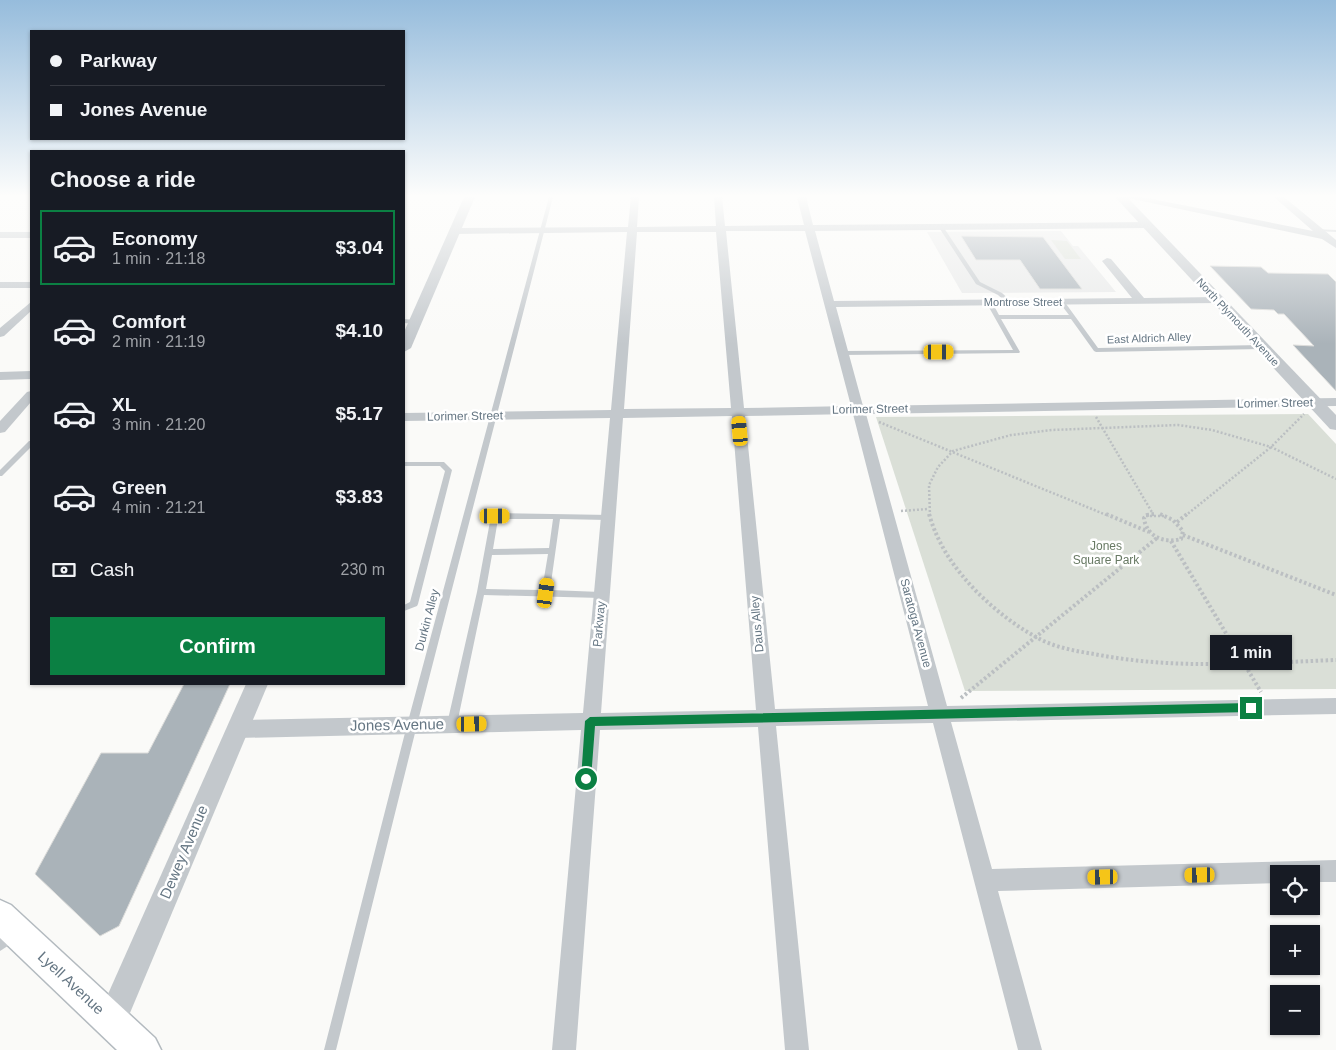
<!DOCTYPE html>
<html lang="en">
<head>
<meta charset="utf-8">
<style>
	body { margin:0; font-family:Helvetica,sans-serif; background:#242831; color:#f1f3f6; height:100vh; display:flex; flex-direction:column; font-size:19px; white-space:nowrap }
	* { box-sizing:border-box; margin:0 }
	p { font-size:16px; color:#9ea1a6 }
	.icon { flex:none; width:28px; height:28px; fill:none; stroke:currentColor; stroke-width:2; stroke-linecap:round; stroke-linejoin:round }
	.map { position:relative; flex:1; overflow:hidden }
	.drawer { position:absolute; left:30px; top:150px; width:375px; height:535px; display:flex; flex-direction:column; background:#171b24; border-radius:0px; box-shadow:0 1px 4px #0004 }
	.drawer>* { flex:none }
	.guide { position:absolute; left:30px; top:30px; width:375px; height:110px; border-radius:0px; box-shadow:0 1px 4px #0004; display:grid; align-content:center; height:110px; padding:0 20px; background:#171b24 }
	.controls { position:absolute; left:1270px; top:865px; display:grid; gap:10px }
	.controls a { display:grid; place-items:center; width:50px; height:50px; border-radius:0px; background:#171b24; box-shadow:0 1px 4px #0004; font-size:25px }
	.end { position:absolute; width:22px; height:22px; margin:-11px; border:6px solid #0b8043; background:#fff; box-shadow:0 0 0 2px #fff }
	.from { border-radius:50% }
	.bubble { position:absolute; height:35px; border-radius:0px; background:#171b24; box-shadow:0 1px 4px #0004; font-size:16px; font-weight:600; line-height:35px; text-align:center }
	.car { position:absolute; width:15px; height:30px; margin:-15px -8px; border-radius:6px; box-shadow:0 0 4px 1px #0007; background:linear-gradient(#f5c518 24%,#345 0 40%,#f5c518 0 76%,#345 0 86%,#f5c518 0) }
	.guide b { display:flex; align-items:center; gap:18px; height:48px; font-size:19px }
	.guide b+b { border-top:1px solid #363941 }
	.guide i { width:12px; height:12px; background:#f1f3f6 }
	ul { padding:0; list-style:none }
	li { display:flex; align-items:center; gap:15px; height:75px; margin:0 10px 8px; padding:0 10px; border:2px solid transparent; border-radius:0px }
	li div { flex:1 }
	li b { display:block; font-size:19px }
	li em { font-style:normal; font-weight:600 }
	li.on { border-color:#0b8043 }
	li>.icon { width:45px; height:45px; stroke-width:1.5 }
	h2 { padding:0 20px; font-size:22px; line-height:60px }
	.pay { display:flex; align-items:center; gap:12px; height:55px; padding:0 20px; font-size:19px }
	.pay p { margin-inline-start:auto }
	.action { display:flex; gap:10px; margin-top:auto; padding:10px 20px }
	.action a { flex:1; height:58px; border-radius:0px; background:#0b8043; color:#fff; font-size:20px; font-weight:600; line-height:58px; text-align:center }
	.map>svg:first-child { display:block }
	.built { fill:#e8e9e9 }
	.green { fill:#dadfd7 }
	.building { fill:#aab3b9; stroke:#dcdcda }
	.lines { fill:none; stroke-linecap:round; stroke-linejoin:round }
	.secondary-casing { stroke:#b3babf; stroke-width:3 }
	.path-far1 { stroke:#bbbfc2; stroke-width:2.5; stroke-dasharray:2 2; stroke-linecap:butt }
	.path { stroke:#bbbfc2; stroke-width:4; stroke-dasharray:2.5 2.5; stroke-linecap:butt }
	.service { fill:#c3c8cc; fill-rule:evenodd }
	.minor { fill:#c3c8cc; fill-rule:evenodd }
	.tertiary { fill:#c3c8cc; fill-rule:evenodd }
	.secondary { fill:#fff; fill-rule:evenodd }
	.route { fill:#0b8043 }
	.labels { text-anchor:middle; stroke-width:5; stroke-linejoin:round; paint-order:stroke }
	.far-street-label { font-size:11px; fill:#657683; stroke:#fff }
	.street-label { font-size:12px; fill:#657683; stroke:#fff }
	.park-label { font-size:12px; fill:#687a64; stroke:#fff }
	.near-street-label { font-size:15px; fill:#657683; stroke:#fff }
</style>
</head>
<body>
<div class="map">
<svg width="1336" height="1050" viewBox="0 0 1336 1050">
	<rect width="100%" height="100%" fill="#fafaf8"/>
	<!-- built -->
	<polygon class="built" points="1061,231 1073,246 1078,246 1116,292 962,293 927,232"/>
	<!-- green -->
	<g class="green">
		<polygon points="1051,240 1067,241 1081,259 1065,259"/>
		<polygon points="1308,414 1336,444 1336,689 965,691 876,417"/>
	</g>
	<!-- building -->
	<g class="building">
		<polygon points="961,236 1043,237 1082,289 1040,289 1020,260 976,260"/>
		<polygon points="1210,266 1261,267 1268,273 1328,274 1336,282 1336,391 1293,345 1314,346 1284,314 1278,314 1274,310 1251,309"/>
		<polygon points="184,684 230,684 119,926 100,936 35,874 101,753 148,753"/>
	</g>
	<g class="lines">
		<defs>
			<polygon id="secondary" points="0,900 11,905 155,1038 161,1050 117,1050 0,938"/>
		</defs>
		<!-- secondary casing -->
		<use href="#secondary" class="secondary-casing"/>
		<!-- path-far1 -->
		<g class="path-far1">
			<polyline points="1096,417 1153,514"/>
			<polyline points="879,422 1109,516"/>
			<polyline points="901,511 928,509"/>
			<polyline points="930,516 929,485 938,467 953,451 1011,435 1052,430 1178,425 1212,430 1271,447 1336,479"/>
			<polyline points="1146,516 1164,516"/>
			<polyline points="1185,516 1271,447 1304,414"/>
		</g>
		<!-- path -->
		<g class="path">
			<path d="M929 514C938 545 954 568 976 591 994 609 1014 625 1036 637 1053 647 1075 651 1094 654 1174 670 1255 663 1336 660"/>
			<polyline points="1106,514 1149,532"/>
			<path d="M1154 514 1147 515 1144 518C1146 536 1164 544 1181 539L1183 531 1173 520 1160 514"/>
			<polyline points="1177,522 1187,514"/>
			<polyline points="1183,535 1336,595"/>
			<polyline points="1171,541 1261,692"/>
			<polyline points="961,698 1157,538"/>
		</g>
		<!-- service -->
		<g class="service">
			<polygon points="549,197 553,197 417,725 336,1050 324,1050 407,725"/>
			<polygon points="938,225 942,225 980,282 1002,293 1011,301 1011,303 1007,303 998,295 976,284 938,226"/>
			<polygon points="1315,229 1336,230 1336,232 1317,231 1315,231"/>
			<polygon points="989,300 992,302 999,315 1069,315 1059,302 1064,301 1098,348 1262,345 1265,347 1262,349 1096,352 1094,351 1071,319 1001,319 1020,352 1019,353 842,355 839,353 842,351 1013,350 986,302"/>
			<polygon points="404,319 415,320 418,322 415,324 404,323"/>
			<polygon points="29,441 31,441 31,447 2,476 0,476 0,470"/>
			<polygon points="404,462 444,462 452,470 418,604 417,606 404,611 404,605 410,602 445,471 440,466 404,466"/>
			<path d="M495 513 610 515 611 517 610 519 607 520 560 519 550 590 601 592 604 593 605 595 604 597 601 598 484 595 457 724 455 727 452 728 449 727 447 724 477 592 491 516ZM498 519H553L549 548 493 549ZM548 554 542 590 486 589 492 555Z"/>
			<polygon points="13,930 17,932 19,936 17,940 0,951 0,938"/>
		</g>
		<!-- minor -->
		<g class="minor">
			<path d="M631 197H639L637 227 716 226 714 197H722L725 226 804 225 797 197H806L813 225 1146 222 1151 225 1146 228 815 231 834 301 1132 298 1102 261 1107 258 1111 259 1144 298 1218 297 1223 300 1218 303 836 307 863 406 1336 398V406L866 414 947 706 1336 698V714L951 722 992 869 1336 860V882H1311V874H1279V883L998 891 1042 1050H1018L933 723 776 726 809 1050H785L758 727 600 730 576 1050H552L581 730 238 738 231 735 229 729 231 723 238 720 583 713 610 418 404 421V413L611 410 627 232 455 234 450 231 455 228 628 227ZM726 231H805L851 406 744 408ZM637 232H716L731 408 624 409ZM853 414 928 706 775 709 745 416ZM732 416 756 710 601 713 623 418Z"/>
			<polygon points="1123,197 1142,197 1313,231 1274,197 1284,197 1336,240 1336,248 1322,239"/>
			<rect x="0" y="232" width="31" height="6"/>
			<rect x="0" y="282" width="31" height="6"/>
			<polygon points="31,302 31,311 4,336 0,337 0,328"/>
			<polygon points="31,371 31,379 0,380 0,372"/>
			<polygon points="31,391 31,402 5,432 0,433 0,421 27,392"/>
		</g>
		<!-- tertiary -->
		<g class="tertiary">
			<polygon points="464,197 475,197 411,348 404,352 404,332"/>
			<polygon points="1115,197 1127,197 1336,415 1336,430 1330,429"/>
			<polygon points="246,684 268,684 122,1032 111,1036 100,1032 96,1021"/>
		</g>
		<!-- secondary -->
		<use href="#secondary" class="secondary"/>
	</g>
	<!-- sky -->
	<linearGradient id="sky" x2="0" y2="1"><stop stop-color="#96bcdc"/><stop offset="0.57" stop-color="#fdfdfc"/><stop offset="1" stop-color="#fdfdfc" stop-opacity="0"/></linearGradient>
	<rect width="1336" height="344" fill="url(#sky)"/>
	<!-- route -->
	<polygon class="route" points="1251,703 1256,708 1251,712 595,726 591,779 586,785 581,779 585,721 590,717"/>
	<g class="labels">
		<!-- far-street labels -->
		<g class="far-street-label">
			<text x="1023" y="306">Montrose Street</text>
			<text transform="translate(1238 322) rotate(47)" y="4">North Plymouth Avenue</text>
			<text transform="translate(1149 338) rotate(-2)" y="4">East Aldrich Alley</text>
		</g>
		<!-- street labels -->
		<g class="street-label">
			<text transform="translate(1275 403) rotate(-1)" y="4">Lorimer Street</text>
			<text transform="translate(870 409) rotate(-1)" y="4">Lorimer Street</text>
			<text transform="translate(465 416) rotate(-1)" y="4">Lorimer Street</text>
			<text transform="translate(427 620) rotate(-75)" y="4">Durkin Alley</text>
			<text transform="translate(916 623) rotate(75)" y="4">Saratoga Avenue</text>
			<text transform="translate(599 624) rotate(-85)" y="4">Parkway</text>
			<text transform="translate(757 624) rotate(-95)" y="4">Daus Alley</text>
		</g>
		<!-- park labels -->
		<g class="park-label">
			<text x="1106" y="550">Jones<tspan x="1106" dy="14">Square Park</tspan></text>
		</g>
		<!-- near-street labels -->
		<g class="near-street-label">
			<text transform="translate(397 725) rotate(-1)" y="5">Jones Avenue</text>
			<text transform="translate(184 852) rotate(-67)" y="5">Dewey Avenue</text>
			<text transform="translate(71 983) rotate(43)" y="5">Lyell Avenue</text>
		</g>
	</g>
</svg>
<div class="controls">
<a><svg class="icon" aria-label="locate" viewBox="0 0 24 24"><circle cx="12" cy="12" r="6"/><path d="M12 2v4M12 18v4M2 12h4M18 12h4"/></svg></a>
<a>+</a>
<a>−</a>
</div>
<i class="end from" style="left:586px;top:779px"></i>
<i class="end" style="left:1251px;top:708px"></i>
<div class="bubble" style="left:1210px;top:635px;width:82px">1 min</div>
<i class="car" style="left:939px;top:352px;rotate:90deg"></i>
<i class="car" style="left:740px;top:431px;rotate:355deg"></i>
<i class="car" style="left:495px;top:516px;rotate:90deg"></i>
<i class="car" style="left:546px;top:593px;rotate:8deg"></i>
<i class="car" style="left:472px;top:724px;rotate:89deg"></i>
<i class="car" style="left:1200px;top:875px;rotate:269deg"></i>
<i class="car" style="left:1103px;top:877px;rotate:269deg"></i>
<div class="guide">
<b><i class="from"></i>Parkway</b>
<b><i></i>Jones Avenue</b>
</div>
<section class="drawer">
<h2>Choose a ride</h2>
<ul>
<li class="on"><svg class="icon" aria-label="car" viewBox="0 0 24 24"><path d="M5 17H2v-5l4-1 3-4h7l3 4 3 1v5h-3M9 17h6M6 11h13"/><circle cx="7" cy="17" r="2"/><circle cx="17" cy="17" r="2"/></svg><div><b>Economy</b><p>1 min · 21:18</p></div><em>$3.04</em></li>
<li><svg class="icon" aria-label="car" viewBox="0 0 24 24"><path d="M5 17H2v-5l4-1 3-4h7l3 4 3 1v5h-3M9 17h6M6 11h13"/><circle cx="7" cy="17" r="2"/><circle cx="17" cy="17" r="2"/></svg><div><b>Comfort</b><p>2 min · 21:19</p></div><em>$4.10</em></li>
<li><svg class="icon" aria-label="car" viewBox="0 0 24 24"><path d="M5 17H2v-5l4-1 3-4h7l3 4 3 1v5h-3M9 17h6M6 11h13"/><circle cx="7" cy="17" r="2"/><circle cx="17" cy="17" r="2"/></svg><div><b>XL</b><p>3 min · 21:20</p></div><em>$5.17</em></li>
<li><svg class="icon" aria-label="car" viewBox="0 0 24 24"><path d="M5 17H2v-5l4-1 3-4h7l3 4 3 1v5h-3M9 17h6M6 11h13"/><circle cx="7" cy="17" r="2"/><circle cx="17" cy="17" r="2"/></svg><div><b>Green</b><p>4 min · 21:21</p></div><em>$3.83</em></li>
</ul>
<div class="pay"><svg class="icon" aria-label="cash" viewBox="0 0 24 24"><path d="M3 7h18v10H3z"/><circle cx="12" cy="12" r="2"/></svg>Cash<p>230 m</p></div>
<div class="action"><a>Confirm</a></div>
</section>
</div>
</body>
</html>
